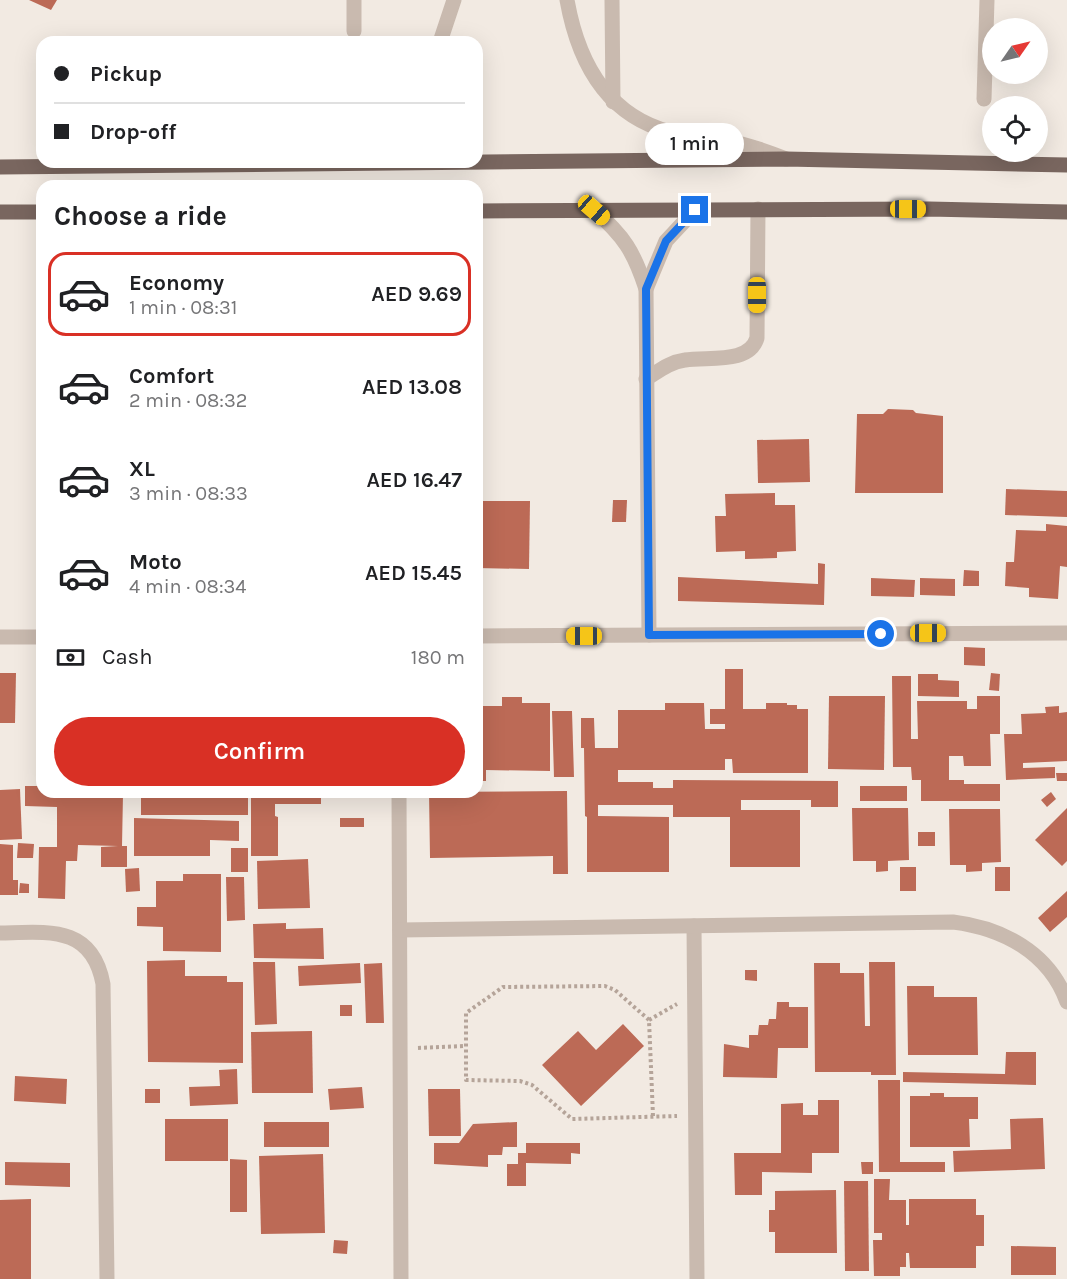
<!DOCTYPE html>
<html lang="en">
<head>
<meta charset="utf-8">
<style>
	body { margin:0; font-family:Karla,sans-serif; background:#f6f6f6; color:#202124; height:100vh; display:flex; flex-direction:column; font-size:22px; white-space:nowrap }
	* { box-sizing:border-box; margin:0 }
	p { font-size:20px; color:#757577 }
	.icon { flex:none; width:33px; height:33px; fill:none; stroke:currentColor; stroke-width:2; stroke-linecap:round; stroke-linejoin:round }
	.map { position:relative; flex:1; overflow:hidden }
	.drawer { position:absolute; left:36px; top:180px; width:447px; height:618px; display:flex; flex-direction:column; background:#fff; border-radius:18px; box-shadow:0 6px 24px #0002 }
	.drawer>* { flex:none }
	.top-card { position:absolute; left:36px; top:36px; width:447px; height:132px; border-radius:18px; box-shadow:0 6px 24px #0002; display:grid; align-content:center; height:132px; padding:0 18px; background:#fff }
	.needle { width:39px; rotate:56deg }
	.buttons { position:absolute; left:982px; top:18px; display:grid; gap:12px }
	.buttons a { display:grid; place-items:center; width:66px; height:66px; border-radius:50%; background:#fff; box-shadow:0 6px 24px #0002; font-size:30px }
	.end { position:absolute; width:27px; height:27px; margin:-14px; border:8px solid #1a73e8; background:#fff; box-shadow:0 0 0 3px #fff }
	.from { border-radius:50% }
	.bubble { position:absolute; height:42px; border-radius:21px; background:#fff; box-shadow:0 6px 24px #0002; font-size:20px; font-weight:600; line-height:42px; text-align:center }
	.car { position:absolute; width:18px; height:36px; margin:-18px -9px; border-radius:8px; box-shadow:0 0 4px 2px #0007; background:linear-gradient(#f5c518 24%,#345 0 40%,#f5c518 0 76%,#345 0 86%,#f5c518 0) }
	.top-card b { display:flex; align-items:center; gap:21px; height:57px; font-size:22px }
	.top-card b+b { border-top:2px solid #e0e0e0 }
	.top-card i { width:15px; height:15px; background:#202124 }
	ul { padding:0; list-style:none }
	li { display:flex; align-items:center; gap:18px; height:84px; margin:0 12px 9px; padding:0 6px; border:3px solid transparent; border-radius:18px }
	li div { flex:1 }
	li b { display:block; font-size:22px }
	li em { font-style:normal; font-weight:600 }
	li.selected { border-color:#d93025 }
	li>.icon { width:54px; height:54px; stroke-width:1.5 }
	h2 { padding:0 18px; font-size:27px; line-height:72px }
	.pay { display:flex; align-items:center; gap:15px; height:66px; padding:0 18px; font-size:22px }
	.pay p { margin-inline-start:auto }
	.action { display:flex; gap:12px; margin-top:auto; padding:12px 18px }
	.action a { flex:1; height:69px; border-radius:36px; background:#d93025; color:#fff; font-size:24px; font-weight:600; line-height:69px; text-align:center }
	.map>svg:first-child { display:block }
	.building { fill:#bc6a56 }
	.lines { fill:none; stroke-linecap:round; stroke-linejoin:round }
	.path { stroke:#b5a499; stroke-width:4; stroke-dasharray:3 3; stroke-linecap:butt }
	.minor { stroke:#c9baaf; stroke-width:15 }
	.major { stroke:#79665f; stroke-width:15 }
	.route { stroke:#1a73e8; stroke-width:8 }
</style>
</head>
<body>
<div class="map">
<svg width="1067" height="1279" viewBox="0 0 1067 1279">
	<rect width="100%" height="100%" fill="#f2eae2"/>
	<!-- building -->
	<g class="building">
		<polygon points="29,0 57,0 51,10"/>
		<polygon points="888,409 913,410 916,413 943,416 943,493 855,493 857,414 883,414"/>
		<polygon points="809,439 810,482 758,483 757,440"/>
		<polygon points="1006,489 1067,491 1067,517 1005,515"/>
		<polygon points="775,493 775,505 795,505 796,551 777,552 777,558 745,559 745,551 716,552 715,516 726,516 725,494"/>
		<polygon points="613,500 627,500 626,522 612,522"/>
		<polygon points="477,501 530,501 529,569 477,568"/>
		<polygon points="1046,524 1067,526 1067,567 1060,566 1058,599 1029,597 1029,588 1005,586 1006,562 1014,562 1016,530 1046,531"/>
		<polygon points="818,563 825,564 824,605 678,601 678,577 818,584"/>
		<polygon points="964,570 979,571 979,586 963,586"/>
		<rect x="477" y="573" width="6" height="31"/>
		<polygon points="871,578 915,580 914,597 871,596"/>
		<polygon points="920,578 955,579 955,596 920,595"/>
		<polygon points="964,647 985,648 985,666 964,665"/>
		<polygon points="725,669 743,669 743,709 766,709 766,703 787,703 787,705 797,705 797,709 808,709 808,773 733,773 732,759 725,759 725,770 618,770 618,782 653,782 653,788 673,788 673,780 838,781 838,807 811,807 811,800 741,800 741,810 800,810 800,867 730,867 730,817 673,817 673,805 598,805 598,816 669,817 669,872 587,872 587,817 585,816 584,748 581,748 581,718 594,718 595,748 618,748 618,710 665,710 665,703 704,703 705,729 725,729 725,724 710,724 710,709 725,709"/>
		<polygon points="0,673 16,673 15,723 0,723"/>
		<polygon points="991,673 1000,674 999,691 989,690"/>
		<polygon points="918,674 938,674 938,680 959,681 959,697 918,696"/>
		<polygon points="892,676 911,676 911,739 918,739 917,701 967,701 967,709 977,709 977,696 1000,696 1000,734 990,734 991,766 964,766 963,756 949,756 949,780 964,780 964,784 1000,784 1000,801 921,801 921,780 912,780 911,767 893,767"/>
		<polygon points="829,696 885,696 884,770 828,769"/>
		<polygon points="502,697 522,697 522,703 550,703 550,771 486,770 486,781 477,781 477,706 502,706"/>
		<polygon points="1059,706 1059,713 1067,712 1067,761 1023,763 1023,768 1055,767 1055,778 1006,780 1004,734 1022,734 1021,714 1046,713 1045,707"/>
		<polygon points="552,711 572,711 574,777 554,777"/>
		<polygon points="1056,773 1067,773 1067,781 1057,781"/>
		<polygon points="25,786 42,786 42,792 123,794 122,846 127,846 127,867 101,867 101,847 118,846 78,845 77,861 66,861 65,899 38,898 39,847 57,847 57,807 25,806"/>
		<rect x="860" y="786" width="47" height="15"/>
		<polygon points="20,789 22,839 0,840 0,790"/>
		<polygon points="567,791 568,874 553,874 553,856 430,858 429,792"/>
		<rect x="141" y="792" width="107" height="23"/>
		<polygon points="251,792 321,792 321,804 275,804 275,816 278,817 278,856 251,856"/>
		<polygon points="1051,792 1056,799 1047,807 1041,800"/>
		<polygon points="852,808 908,808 909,860 888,861 888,871 876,872 876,861 853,861"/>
		<polygon points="1067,808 1067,861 1062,866 1035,840"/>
		<polygon points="949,809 1000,809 1001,862 982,863 982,871 966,872 966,865 950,865"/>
		<polygon points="134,818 239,821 239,841 210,840 210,856 134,856"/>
		<rect x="340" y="818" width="24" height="9"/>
		<rect x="918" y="832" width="17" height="14"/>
		<polygon points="18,843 34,844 33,858 17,858"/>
		<polygon points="0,844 13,845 13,880 18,880 18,895 0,895"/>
		<rect x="231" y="848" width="17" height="24"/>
		<polygon points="308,859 310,908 258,909 257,861"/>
		<rect x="900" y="867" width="16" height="24"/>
		<rect x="995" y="867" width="15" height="24"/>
		<polygon points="139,868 140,891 126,892 125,869"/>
		<polygon points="183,874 221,874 221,952 163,951 163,927 137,926 137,907 156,907 156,881 183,881"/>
		<polygon points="226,877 244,877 245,920 227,921"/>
		<polygon points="20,883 29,884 29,893 19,893"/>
		<polygon points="1067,891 1067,917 1050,932 1038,918"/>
		<polygon points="286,923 286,929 323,928 324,959 254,958 253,924"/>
		<polygon points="185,960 185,976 227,976 227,982 243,982 243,1063 148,1062 147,961"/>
		<polygon points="253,962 275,962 277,1024 255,1025"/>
		<polygon points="869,962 895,962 896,1075 871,1075 871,1072 815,1072 814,963 840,963 840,973 864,973 865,1026 870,1026"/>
		<polygon points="360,963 361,983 299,986 298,966"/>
		<polygon points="382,963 384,1023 366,1023 364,964"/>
		<polygon points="745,970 757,970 757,981 745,980"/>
		<polygon points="907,986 934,986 934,997 977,997 978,1055 908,1055"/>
		<polygon points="777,1002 789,1002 789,1007 808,1007 808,1048 778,1048 777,1078 723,1077 724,1044 749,1048 749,1035 758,1035 759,1025 768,1025 769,1019 776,1019"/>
		<rect x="340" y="1005" width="12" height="11"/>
		<polygon points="623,1024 644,1046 581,1106 542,1065 578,1031 596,1050"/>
		<polygon points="312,1031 313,1093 252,1093 251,1032"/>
		<polygon points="1006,1052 1036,1052 1036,1085 903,1082 903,1072 1005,1074"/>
		<polygon points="237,1069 238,1104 190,1106 189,1087 220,1086 219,1070"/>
		<polygon points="15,1076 67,1079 66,1104 14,1101"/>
		<polygon points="878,1080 900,1080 900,1162 945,1162 945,1172 879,1172"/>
		<polygon points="362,1087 364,1108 330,1110 328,1089"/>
		<rect x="145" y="1089" width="15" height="14"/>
		<polygon points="428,1089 460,1089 461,1136 429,1136"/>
		<polygon points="930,1093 944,1093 944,1097 978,1097 978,1119 969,1119 970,1147 910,1147 910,1096 930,1096"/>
		<polygon points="818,1100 839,1100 839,1153 812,1153 812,1173 762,1172 762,1195 735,1195 734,1153 781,1153 781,1104 803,1103 803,1115 818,1115"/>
		<polygon points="1043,1118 1045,1169 954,1172 953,1151 1011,1149 1010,1119"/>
		<rect x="165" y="1119" width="63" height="42"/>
		<rect x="264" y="1122" width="65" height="25"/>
		<polygon points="517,1122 517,1147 503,1147 502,1155 488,1155 488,1167 434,1164 434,1143 459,1143 473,1124"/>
		<polygon points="526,1143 580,1143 580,1154 571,1153 571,1164 526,1163 526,1186 507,1186 507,1164 518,1164 518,1153 526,1153"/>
		<polygon points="323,1154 325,1233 261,1234 259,1156"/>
		<polygon points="230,1159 247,1160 247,1212 230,1212"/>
		<polygon points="5,1162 70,1163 70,1187 5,1185"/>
		<polygon points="861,1162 873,1162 873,1174 862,1174"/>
		<polygon points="874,1179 890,1179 889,1200 906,1200 906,1225 909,1225 909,1199 976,1199 976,1215 984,1215 984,1246 976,1246 976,1268 910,1268 909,1253 906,1253 906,1267 900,1267 900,1276 874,1276 873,1240 882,1240 882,1233 874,1233"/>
		<polygon points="844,1181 868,1181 869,1271 845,1271"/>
		<polygon points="836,1190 837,1253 775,1253 775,1232 769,1232 769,1210 775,1210 775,1191"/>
		<polygon points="31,1199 31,1279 0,1279 0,1200"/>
		<polygon points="334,1240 348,1241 347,1254 333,1253"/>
		<polygon points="1011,1246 1056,1247 1056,1275 1011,1275"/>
	</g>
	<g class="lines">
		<!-- path -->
		<g class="path">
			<polyline points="649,1020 677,1004"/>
			<polyline points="418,1048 465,1046"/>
			<polyline points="653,1116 649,1020 615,990 605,986 503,987 466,1013 466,1080 520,1081 532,1085 572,1119 677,1116"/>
		</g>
		<!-- minor -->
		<g class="minor">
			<polyline points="354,0 354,31"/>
			<path d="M567 0C578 62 606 115 670 132 688 136 707 137 725 140 746 144 766 151 786 159"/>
			<polyline points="612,0 613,102"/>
			<polyline points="440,42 454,0"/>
			<polyline points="984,99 987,0"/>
			<path d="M594 210C624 236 634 252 646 289L649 635"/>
			<polyline points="646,289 666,241 695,210"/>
			<path d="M646 379C659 371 670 362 685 360 707 356 749 365 757 338L758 209"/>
			<polyline points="477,636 1067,633"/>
			<polyline points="0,637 42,637"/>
			<polyline points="399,792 401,1279"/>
			<polyline points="694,926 697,1279"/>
			<path d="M400 930 953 922C1002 928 1049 952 1067 1002"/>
			<path d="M0 933C48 932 92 925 103 984L107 1279"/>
		</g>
		<!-- major -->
		<g class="major">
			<polyline points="0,167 786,159 1067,165"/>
			<polyline points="477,211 929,209 1067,212"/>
			<polyline points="0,212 42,212"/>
		</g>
	</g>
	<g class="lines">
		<!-- route -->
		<polyline class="route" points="695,210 666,241 646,289 649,635 881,634"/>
	</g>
</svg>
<div class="buttons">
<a><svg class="needle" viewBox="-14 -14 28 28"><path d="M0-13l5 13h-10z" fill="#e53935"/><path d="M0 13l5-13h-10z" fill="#757577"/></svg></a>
<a><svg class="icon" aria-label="locate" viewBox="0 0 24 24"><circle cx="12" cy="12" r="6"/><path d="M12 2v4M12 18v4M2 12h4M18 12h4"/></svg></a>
</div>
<i class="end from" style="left:881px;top:634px"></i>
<i class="end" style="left:695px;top:210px"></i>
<div class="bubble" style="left:645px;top:123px;width:99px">1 min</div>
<i class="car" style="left:908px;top:209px;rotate:90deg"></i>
<i class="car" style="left:594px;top:210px;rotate:131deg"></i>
<i class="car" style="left:757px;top:295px;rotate:180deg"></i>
<i class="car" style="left:928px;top:633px;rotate:90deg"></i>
<i class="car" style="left:584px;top:636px;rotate:270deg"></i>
<div class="top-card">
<b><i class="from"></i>Pickup</b>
<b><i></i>Drop-off</b>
</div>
<section class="drawer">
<h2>Choose a ride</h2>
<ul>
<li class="selected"><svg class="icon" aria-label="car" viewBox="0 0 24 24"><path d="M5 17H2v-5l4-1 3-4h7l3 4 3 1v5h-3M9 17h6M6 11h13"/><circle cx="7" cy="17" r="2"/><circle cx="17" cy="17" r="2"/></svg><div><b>Economy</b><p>1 min · 08:31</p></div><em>AED 9.69</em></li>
<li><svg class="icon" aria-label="car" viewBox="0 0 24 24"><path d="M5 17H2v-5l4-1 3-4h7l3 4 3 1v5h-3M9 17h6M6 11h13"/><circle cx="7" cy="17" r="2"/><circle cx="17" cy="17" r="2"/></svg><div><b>Comfort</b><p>2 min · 08:32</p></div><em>AED 13.08</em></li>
<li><svg class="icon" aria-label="car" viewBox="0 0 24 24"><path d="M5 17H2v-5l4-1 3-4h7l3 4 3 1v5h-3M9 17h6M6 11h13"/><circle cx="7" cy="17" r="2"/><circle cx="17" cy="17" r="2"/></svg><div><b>XL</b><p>3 min · 08:33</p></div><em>AED 16.47</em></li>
<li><svg class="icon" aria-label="car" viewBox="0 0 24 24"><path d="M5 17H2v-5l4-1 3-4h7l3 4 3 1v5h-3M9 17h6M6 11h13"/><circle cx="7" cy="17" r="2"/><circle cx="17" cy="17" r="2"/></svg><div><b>Moto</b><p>4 min · 08:34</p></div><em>AED 15.45</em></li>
</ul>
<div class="pay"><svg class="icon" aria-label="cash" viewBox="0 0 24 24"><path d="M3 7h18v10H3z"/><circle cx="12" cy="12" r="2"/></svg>Cash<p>180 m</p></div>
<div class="action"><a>Confirm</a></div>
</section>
</div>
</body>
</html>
